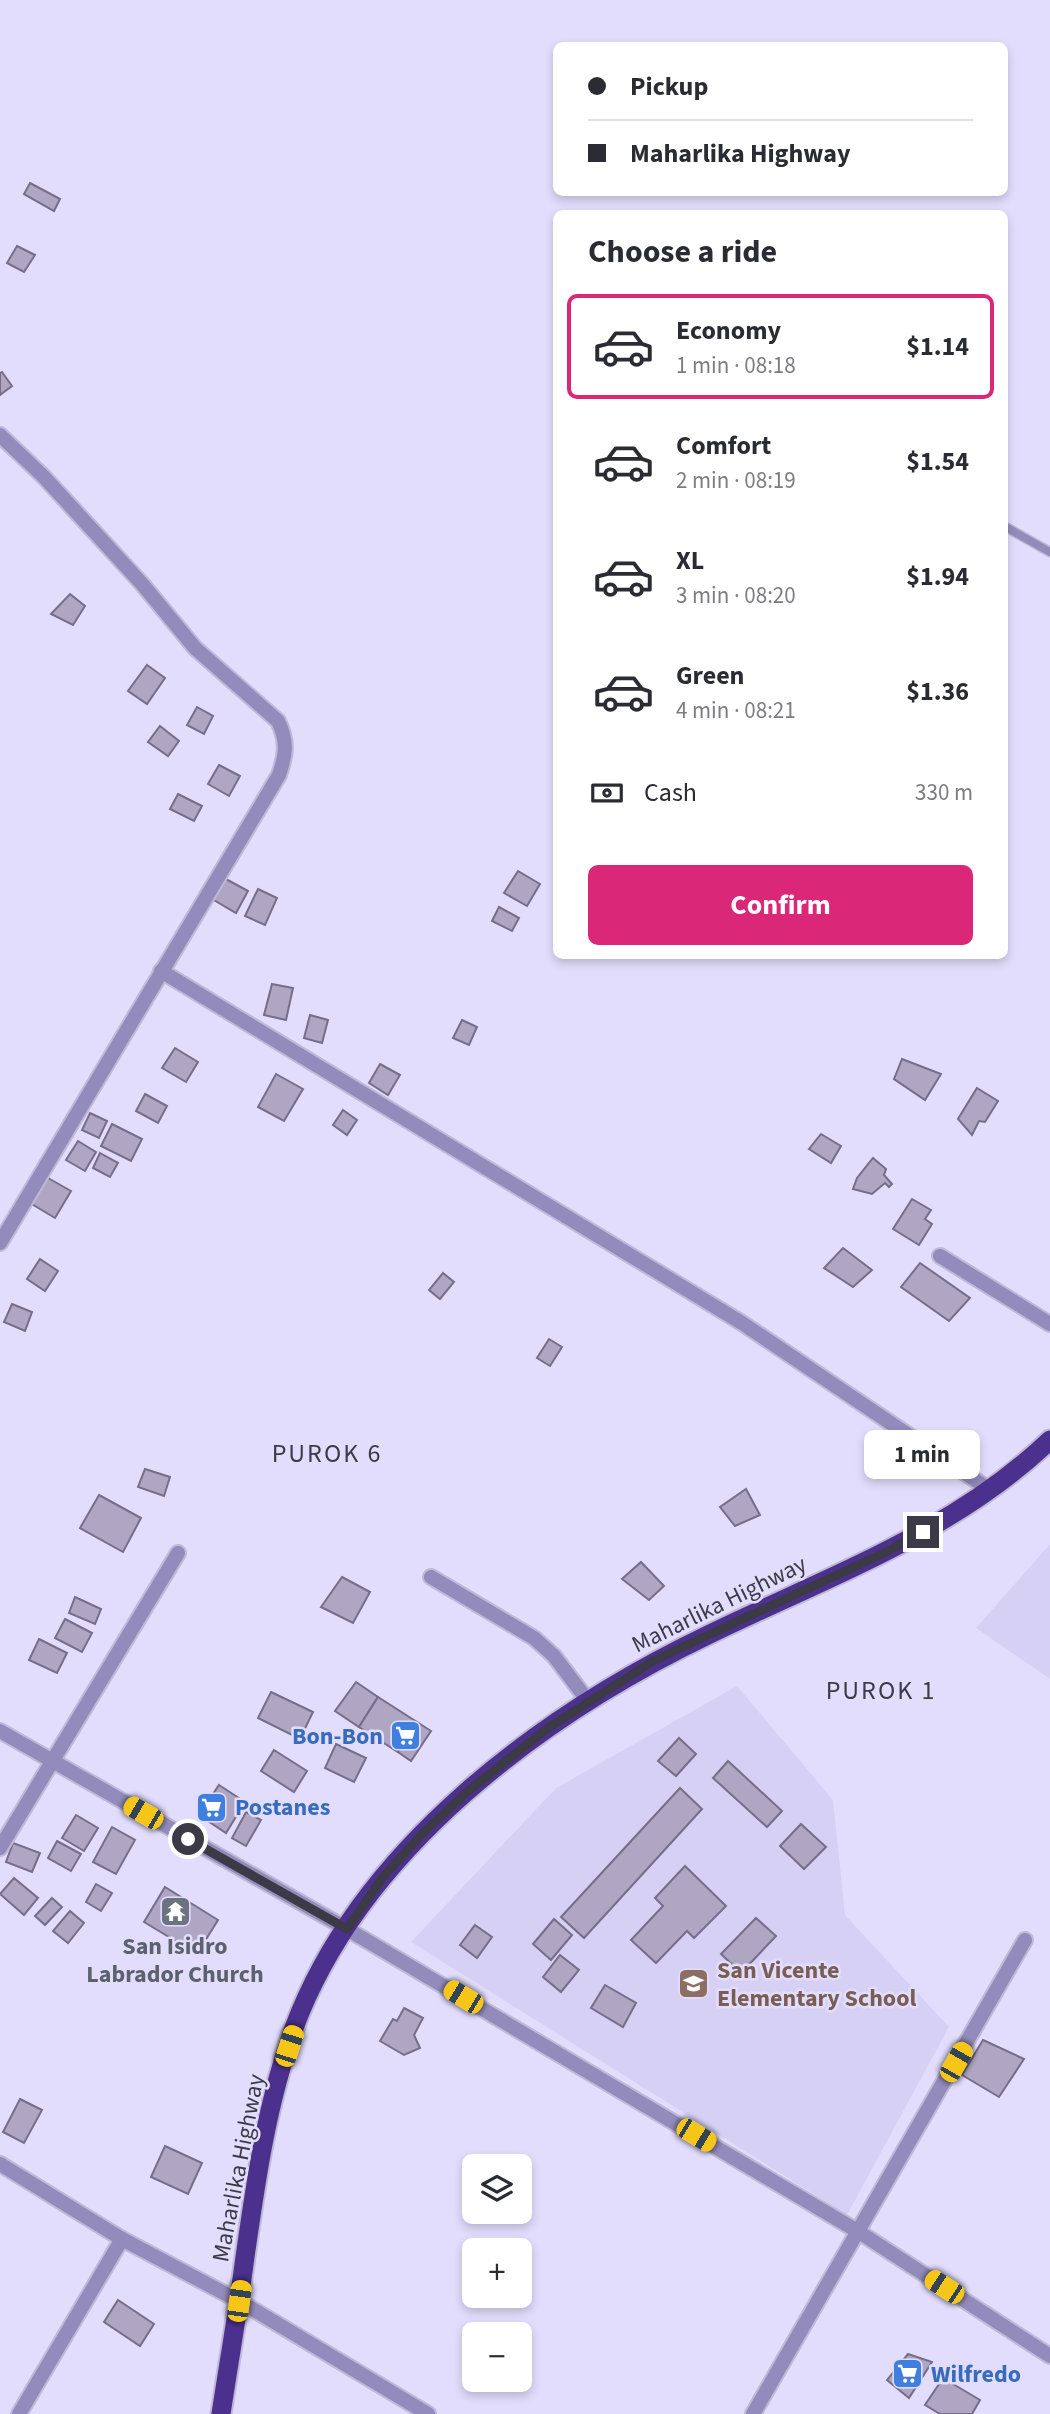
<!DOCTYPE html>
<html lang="en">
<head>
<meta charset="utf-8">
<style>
	body { margin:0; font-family:"Source Sans 3",sans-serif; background:#f2f2f3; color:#2b2b33; height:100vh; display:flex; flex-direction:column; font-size:26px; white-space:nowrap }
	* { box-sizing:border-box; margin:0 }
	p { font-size:23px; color:#7c7c81 }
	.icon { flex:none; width:38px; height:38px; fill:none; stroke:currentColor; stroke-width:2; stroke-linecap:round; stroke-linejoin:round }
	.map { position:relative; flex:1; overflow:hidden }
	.sheet { position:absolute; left:553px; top:210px; width:455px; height:749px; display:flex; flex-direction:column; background:#fff; border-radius:10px; box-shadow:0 4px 10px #0003 }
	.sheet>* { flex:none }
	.guide { position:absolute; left:553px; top:42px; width:455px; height:154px; border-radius:10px; box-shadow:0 4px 10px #0003; display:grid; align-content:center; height:154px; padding:0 35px; background:#fff }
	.tools { position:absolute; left:462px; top:2154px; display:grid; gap:14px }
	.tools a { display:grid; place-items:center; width:70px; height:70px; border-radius:10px; background:#fff; box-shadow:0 4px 10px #0003; font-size:35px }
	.end { position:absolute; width:32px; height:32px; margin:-16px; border:9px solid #3d3a47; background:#fff; box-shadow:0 0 0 4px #fff }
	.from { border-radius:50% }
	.bubble { position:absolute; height:49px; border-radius:10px; background:#fff; box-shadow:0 4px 10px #0003; font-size:23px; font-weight:700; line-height:49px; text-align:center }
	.car { position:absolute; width:21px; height:42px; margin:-21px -10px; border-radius:9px; box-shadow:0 0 5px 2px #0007; background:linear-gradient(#f5c518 24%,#345 0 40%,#f5c518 0 76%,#345 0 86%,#f5c518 0) }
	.guide b { display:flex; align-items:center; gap:24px; height:66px; font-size:26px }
	.guide b+b { border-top:2px solid #e1e1e2 }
	.guide i { width:18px; height:18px; background:#2b2b33 }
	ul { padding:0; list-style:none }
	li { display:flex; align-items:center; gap:21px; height:105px; margin:0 14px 10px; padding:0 21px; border:4px solid transparent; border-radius:10px }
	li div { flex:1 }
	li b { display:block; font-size:26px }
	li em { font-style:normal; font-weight:700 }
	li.on { border-color:#db2777 }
	li>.icon { width:63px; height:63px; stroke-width:1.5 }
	h2 { padding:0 35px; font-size:32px; line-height:84px }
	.pay { display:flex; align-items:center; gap:18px; height:77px; padding:0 35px; font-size:26px }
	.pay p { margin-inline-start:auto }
	.cta { display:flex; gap:14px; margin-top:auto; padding:14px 35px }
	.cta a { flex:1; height:80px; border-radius:10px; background:#db2777; color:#fff; font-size:28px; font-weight:700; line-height:80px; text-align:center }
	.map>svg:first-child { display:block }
	.built { fill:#d7d0f5 }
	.building { fill:#afa6c3; stroke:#766d89; stroke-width:2 }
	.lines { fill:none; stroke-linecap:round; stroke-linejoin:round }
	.service-casing { stroke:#beb9d5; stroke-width:11 }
	.minor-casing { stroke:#beb9d5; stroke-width:18 }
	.tertiary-casing { stroke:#beb9d5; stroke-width:18 }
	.trunk-casing { stroke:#beb9d5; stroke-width:23 }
	.service { stroke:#938bbb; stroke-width:8 }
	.minor { stroke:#938bbb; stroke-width:14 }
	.tertiary { stroke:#938bbb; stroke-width:14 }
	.trunk { stroke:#4c308e; stroke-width:19 }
	.route { stroke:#3d3a47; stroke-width:9 }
	.labels { text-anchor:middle; stroke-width:5; stroke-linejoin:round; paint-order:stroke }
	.street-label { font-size:24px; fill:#3d3a47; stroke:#e3ddfd }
	.shop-label { font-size:24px; font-weight:bold; fill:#366cbe; stroke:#e3ddfd; text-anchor:start }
	.worship-label { font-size:24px; font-weight:bold; fill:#5b616d; stroke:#e3ddfd }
	.education-label { font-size:24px; font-weight:bold; fill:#785e54; stroke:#e3ddfd; text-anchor:start }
	.neighbourhood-label { font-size:26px; letter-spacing:2px; fill:#3d3a47; stroke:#e3ddfd }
</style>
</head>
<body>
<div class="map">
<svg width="1050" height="2414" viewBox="0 0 1050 2414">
	<rect width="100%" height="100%" fill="#e3ddfd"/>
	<!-- built -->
	<g class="built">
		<polygon points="1050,1544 1050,1679 976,1628"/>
		<polygon points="737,1686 833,1800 845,1915 949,2027 847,2215 411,1942 556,1788"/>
	</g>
	<!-- building -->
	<g class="building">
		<polygon points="30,183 60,199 54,211 24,194"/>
		<polygon points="17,246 35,255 24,272 7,263"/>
		<polygon points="2,372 12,386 0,395 0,373"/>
		<polygon points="70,594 85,606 73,625 51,614"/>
		<polygon points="147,665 165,678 147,704 128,691"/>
		<polygon points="197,707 213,716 204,734 187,725"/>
		<polygon points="160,726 179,741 168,756 148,742"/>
		<polygon points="219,765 240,776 229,796 208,784"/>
		<polygon points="178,794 202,806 194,821 170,809"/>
		<polygon points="518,871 540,884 527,906 504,893"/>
		<polygon points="224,878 248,891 236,913 212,899"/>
		<polygon points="258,889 277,898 265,925 245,916"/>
		<polygon points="499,907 519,918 512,931 492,921"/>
		<polygon points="272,984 293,988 286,1020 264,1015"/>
		<polygon points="310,1015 328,1020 322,1043 304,1038"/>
		<polygon points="462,1020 477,1027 469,1045 453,1038"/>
		<polygon points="175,1048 198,1062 186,1082 162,1068"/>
		<polygon points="902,1059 941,1074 925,1100 894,1079"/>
		<polygon points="380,1064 400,1075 388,1095 369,1083"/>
		<polygon points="276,1074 303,1089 284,1121 258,1107"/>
		<polygon points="977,1088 998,1101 985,1122 979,1121 972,1135 958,1119"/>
		<polygon points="145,1094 167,1106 158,1123 136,1111"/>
		<polygon points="343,1110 357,1120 347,1135 333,1125"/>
		<polygon points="90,1113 107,1121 99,1138 82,1130"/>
		<polygon points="112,1124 142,1139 131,1161 101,1146"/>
		<polygon points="821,1134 841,1146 831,1163 809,1149"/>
		<polygon points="78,1141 96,1152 85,1171 66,1160"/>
		<polygon points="100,1153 118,1163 110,1177 93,1168"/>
		<polygon points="873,1158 886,1169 884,1175 892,1184 889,1187 885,1183 872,1194 853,1189 857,1178"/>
		<polygon points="41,1174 71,1191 55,1218 25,1200"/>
		<polygon points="912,1199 931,1210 925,1219 932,1224 919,1245 893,1229"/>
		<polygon points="843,1248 872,1270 853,1287 824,1268"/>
		<polygon points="40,1259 58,1271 45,1291 27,1279"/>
		<polygon points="920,1263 970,1298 949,1321 901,1287"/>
		<polygon points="443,1273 454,1282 440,1299 429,1290"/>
		<polygon points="12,1304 32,1312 25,1331 4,1322"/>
		<polygon points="549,1339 562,1347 550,1366 537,1358"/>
		<polygon points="145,1469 170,1477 164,1496 138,1487"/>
		<polygon points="746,1489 760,1515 735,1526 720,1507"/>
		<polygon points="99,1495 141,1518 123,1552 80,1528"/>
		<polygon points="641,1562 664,1586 649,1600 622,1579"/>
		<polygon points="342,1577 370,1592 353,1623 321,1607"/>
		<polygon points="75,1597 101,1609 95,1624 69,1613"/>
		<polygon points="65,1619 92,1633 82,1652 55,1638"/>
		<polygon points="39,1639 67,1653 57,1673 29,1660"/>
		<polygon points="356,1682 378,1697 359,1727 335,1711"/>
		<polygon points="271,1692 313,1712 300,1739 258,1718"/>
		<polygon points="378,1697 417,1722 398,1752 359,1727"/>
		<polygon points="417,1722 431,1731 411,1761 398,1752"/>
		<polygon points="679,1738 696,1754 676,1776 658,1761"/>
		<polygon points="336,1744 366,1758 354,1782 325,1768"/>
		<polygon points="274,1750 307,1771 294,1792 261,1771"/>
		<polygon points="728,1761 782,1811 767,1827 713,1778"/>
		<polygon points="219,1785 245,1802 226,1833 199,1815"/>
		<polygon points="680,1788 702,1809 584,1938 561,1917"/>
		<polygon points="246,1812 261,1820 246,1846 232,1838"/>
		<polygon points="76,1815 98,1828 84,1851 62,1838"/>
		<polygon points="801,1824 826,1847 804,1869 780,1846"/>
		<polygon points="112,1827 135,1840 116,1874 93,1862"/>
		<polygon points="57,1841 81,1854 71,1871 48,1858"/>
		<polygon points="13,1843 40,1853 32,1872 6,1862"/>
		<polygon points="685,1866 726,1906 694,1938 687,1931 656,1963 631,1940 663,1906 655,1898"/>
		<polygon points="14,1878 38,1898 24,1915 0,1894"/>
		<polygon points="96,1884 112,1893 101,1911 86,1902"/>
		<polygon points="165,1887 218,1920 197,1954 144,1922"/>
		<polygon points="52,1898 62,1907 45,1925 35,1916"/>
		<polygon points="70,1911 84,1923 68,1943 53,1931"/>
		<polygon points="756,1918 776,1936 741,1973 721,1954"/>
		<polygon points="554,1919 572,1935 551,1960 533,1944"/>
		<polygon points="475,1925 492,1937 477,1958 460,1945"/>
		<polygon points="560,1955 579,1970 561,1992 543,1977"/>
		<polygon points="605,1985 636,2003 623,2027 591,2008"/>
		<polygon points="404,2008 423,2018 414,2035 420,2048 404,2055 380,2041 393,2019 397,2021"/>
		<polygon points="983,2040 1024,2059 999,2097 962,2075"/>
		<polygon points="20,2099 42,2110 24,2143 3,2132"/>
		<polygon points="165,2146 202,2163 188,2194 151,2177"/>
		<polygon points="118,2300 154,2324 140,2346 104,2322"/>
		<polygon points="908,2354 932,2362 909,2398 887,2380"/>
		<polygon points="943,2378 980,2400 972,2414 940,2414 925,2405"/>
	</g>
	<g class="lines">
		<defs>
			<polyline id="service" points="1004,526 1050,552"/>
			<g id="minor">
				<polyline points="161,971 742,1323 990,1490"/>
				<polyline points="940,1256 1050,1324"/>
				<polyline points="431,1577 534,1638 554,1656 588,1701"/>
				<polyline points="0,1848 178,1553"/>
				<polyline points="347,1929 859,2232 1050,2356"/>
				<polyline points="0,2164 122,2239 239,2301 428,2414"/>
				<polyline points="19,2414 122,2239"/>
				<polyline points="753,2414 1025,1940"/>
			</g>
			<g id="tertiary">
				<path d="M0 435 44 477 143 585 195 648 278 721C288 742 286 754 279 775L0 1243"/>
				<polyline points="0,1731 347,1929"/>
			</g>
			<path id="trunk" d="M221 2414C229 2362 238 2310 245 2257 256 2180 267 2102 294 2028 361 1848 543 1714 710 1634 827 1577 954 1532 1050 1440"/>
		</defs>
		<!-- service casing -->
		<use href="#service" class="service-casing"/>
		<!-- minor casing -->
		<use href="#minor" class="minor-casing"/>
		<!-- tertiary casing -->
		<use href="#tertiary" class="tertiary-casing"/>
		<!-- trunk casing -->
		<use href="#trunk" class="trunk-casing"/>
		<!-- service -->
		<use href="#service" class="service"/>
		<!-- minor -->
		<use href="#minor" class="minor"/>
		<!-- tertiary -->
		<use href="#tertiary" class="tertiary"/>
		<!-- trunk -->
		<use href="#trunk" class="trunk"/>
	</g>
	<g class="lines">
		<!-- route -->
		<polyline class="route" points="188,1839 347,1929 383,1877 423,1833 467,1792 548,1728 653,1661 886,1552 923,1532"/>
	</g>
	<!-- icons -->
	<defs>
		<symbol id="supermarket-square" viewBox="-11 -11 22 22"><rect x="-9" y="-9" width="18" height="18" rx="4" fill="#3f7fe0" stroke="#e3ddfd"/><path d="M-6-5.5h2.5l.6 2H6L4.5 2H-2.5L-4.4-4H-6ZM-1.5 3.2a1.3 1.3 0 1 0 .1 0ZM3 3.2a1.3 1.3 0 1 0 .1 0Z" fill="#fff"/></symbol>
		<symbol id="temple-square" viewBox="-11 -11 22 22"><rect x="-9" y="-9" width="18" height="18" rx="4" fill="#6b7280" stroke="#e3ddfd"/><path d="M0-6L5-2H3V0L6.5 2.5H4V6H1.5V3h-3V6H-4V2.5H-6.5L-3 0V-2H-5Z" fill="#fff"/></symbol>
		<symbol id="school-square" viewBox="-11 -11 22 22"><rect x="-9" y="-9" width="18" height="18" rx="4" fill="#8d6e63" stroke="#e3ddfd"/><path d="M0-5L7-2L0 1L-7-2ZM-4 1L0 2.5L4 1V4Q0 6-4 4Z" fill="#fff"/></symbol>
	</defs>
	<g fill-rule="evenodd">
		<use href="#supermarket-square" x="388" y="1718" width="35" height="35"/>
		<use href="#supermarket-square" x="194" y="1790" width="35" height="35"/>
		<use href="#temple-square" x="158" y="1894" width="35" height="35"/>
		<use href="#school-square" x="676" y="1966" width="35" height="35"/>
		<use href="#supermarket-square" x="890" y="2356" width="35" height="35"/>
	</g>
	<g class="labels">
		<!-- street labels -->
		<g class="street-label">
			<text transform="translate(719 1604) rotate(-26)" y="8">Maharlika Highway</text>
			<text transform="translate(238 2168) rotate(-79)" y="8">Maharlika Highway</text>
		</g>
		<!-- shop labels -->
		<g class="shop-label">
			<text x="383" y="1744" text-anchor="end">Bon-Bon</text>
			<text x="235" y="1815">Postanes</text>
			<text x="931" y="2382">Wilfredo</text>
		</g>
		<!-- worship labels -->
		<g class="worship-label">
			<text x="175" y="1954">San Isidro<tspan x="175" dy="28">Labrador Church</tspan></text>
		</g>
		<!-- education labels -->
		<g class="education-label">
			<text x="717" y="1978">San Vicente<tspan x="717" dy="28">Elementary School</tspan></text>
		</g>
		<!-- neighbourhood labels -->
		<g class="neighbourhood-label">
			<text x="327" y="1462">PUROK 6</text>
			<text x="881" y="1699">PUROK 1</text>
		</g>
	</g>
</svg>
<div class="tools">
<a><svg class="icon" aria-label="layers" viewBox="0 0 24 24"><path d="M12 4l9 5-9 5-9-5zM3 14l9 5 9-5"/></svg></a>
<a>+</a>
<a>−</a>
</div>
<i class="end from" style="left:188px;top:1839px"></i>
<i class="end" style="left:923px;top:1532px"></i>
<div class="bubble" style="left:864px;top:1430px;width:116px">1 min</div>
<i class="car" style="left:143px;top:1813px;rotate:300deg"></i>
<i class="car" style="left:463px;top:1997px;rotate:301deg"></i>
<i class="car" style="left:289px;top:2046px;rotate:18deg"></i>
<i class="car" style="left:956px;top:2062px;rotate:30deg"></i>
<i class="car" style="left:696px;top:2135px;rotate:121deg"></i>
<i class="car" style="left:944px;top:2287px;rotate:303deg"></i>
<i class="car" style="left:239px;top:2301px;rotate:8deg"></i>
<div class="guide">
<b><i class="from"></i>Pickup</b>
<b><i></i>Maharlika Highway</b>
</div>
<section class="sheet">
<h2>Choose a ride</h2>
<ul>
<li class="on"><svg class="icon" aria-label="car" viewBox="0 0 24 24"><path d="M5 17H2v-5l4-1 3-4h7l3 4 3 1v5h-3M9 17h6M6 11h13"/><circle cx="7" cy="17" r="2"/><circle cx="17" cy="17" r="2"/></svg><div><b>Economy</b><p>1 min · 08:18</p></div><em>$1.14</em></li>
<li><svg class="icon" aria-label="car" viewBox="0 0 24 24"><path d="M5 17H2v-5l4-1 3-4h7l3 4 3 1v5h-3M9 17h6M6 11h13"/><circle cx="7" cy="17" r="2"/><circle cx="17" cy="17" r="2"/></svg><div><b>Comfort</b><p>2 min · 08:19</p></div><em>$1.54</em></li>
<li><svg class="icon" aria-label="car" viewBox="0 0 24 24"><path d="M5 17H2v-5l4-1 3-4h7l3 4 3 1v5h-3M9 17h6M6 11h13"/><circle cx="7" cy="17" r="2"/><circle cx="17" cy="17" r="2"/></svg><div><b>XL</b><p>3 min · 08:20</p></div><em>$1.94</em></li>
<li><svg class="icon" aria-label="car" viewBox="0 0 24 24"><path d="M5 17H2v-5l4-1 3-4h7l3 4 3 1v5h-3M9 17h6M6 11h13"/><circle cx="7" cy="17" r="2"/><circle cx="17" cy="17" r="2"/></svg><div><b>Green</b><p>4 min · 08:21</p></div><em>$1.36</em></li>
</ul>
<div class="pay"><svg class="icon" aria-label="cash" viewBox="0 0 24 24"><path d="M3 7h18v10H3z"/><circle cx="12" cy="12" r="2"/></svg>Cash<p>330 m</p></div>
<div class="cta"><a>Confirm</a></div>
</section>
</div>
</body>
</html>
